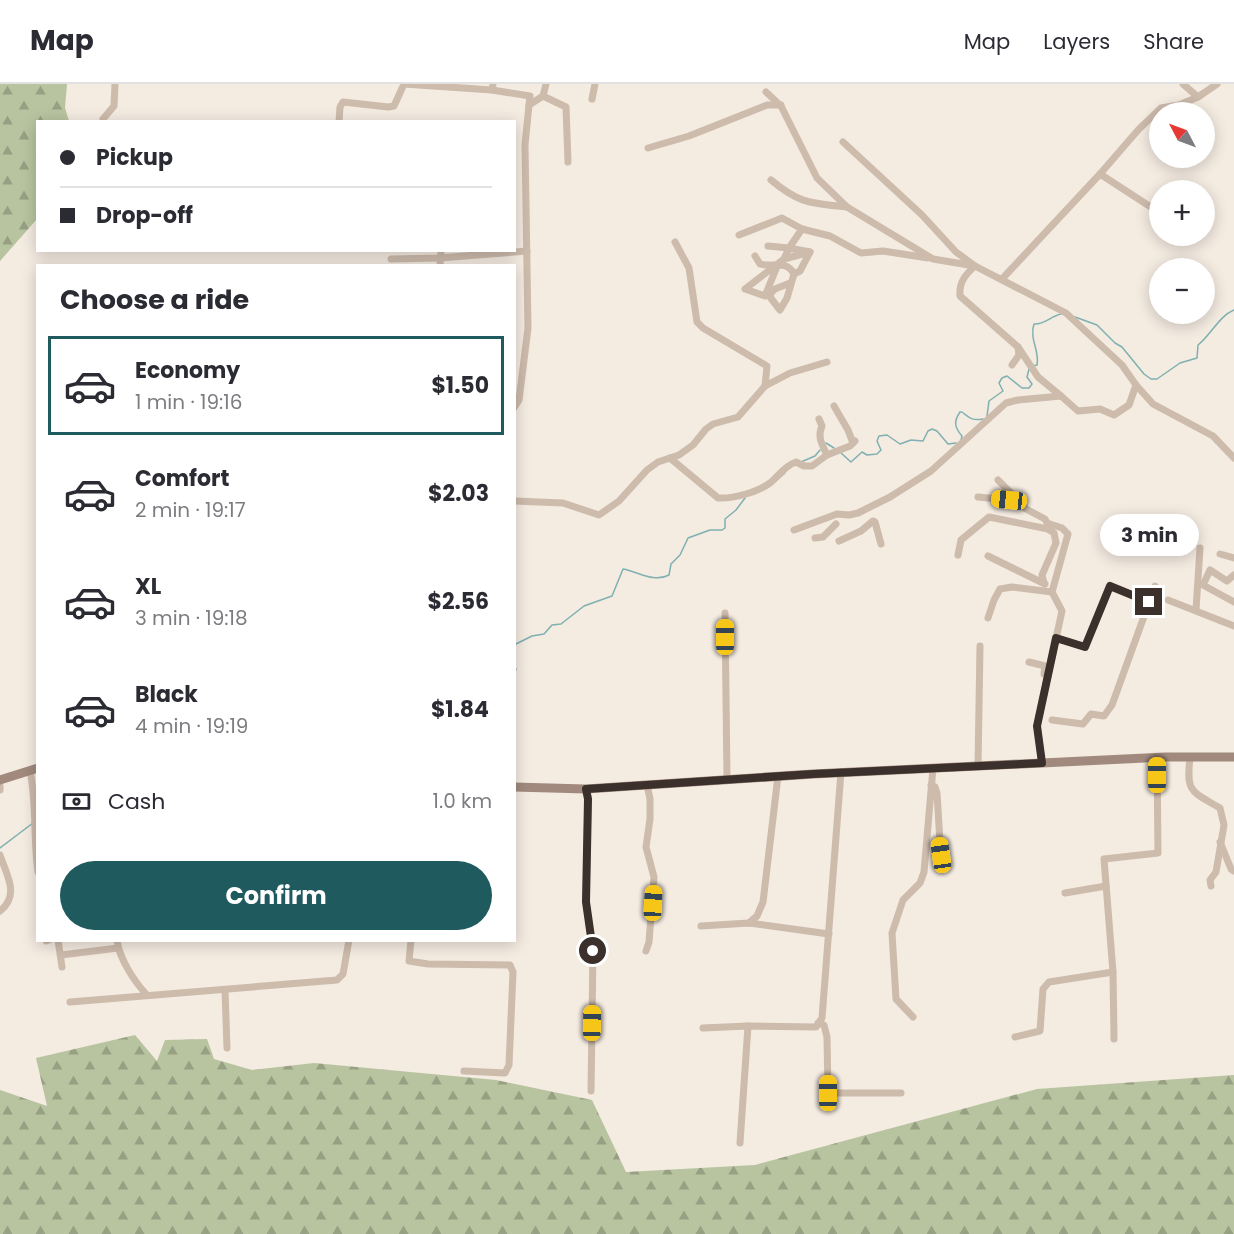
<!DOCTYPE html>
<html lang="en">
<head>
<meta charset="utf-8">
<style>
	body { margin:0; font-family:Poppins,sans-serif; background:#f2f2f3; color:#2b2b33; height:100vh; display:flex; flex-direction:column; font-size:22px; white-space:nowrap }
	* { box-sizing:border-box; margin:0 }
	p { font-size:20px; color:#7c7c81 }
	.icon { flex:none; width:33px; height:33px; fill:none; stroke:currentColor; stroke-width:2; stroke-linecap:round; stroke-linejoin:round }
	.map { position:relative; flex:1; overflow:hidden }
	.drawer { position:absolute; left:36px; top:180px; width:480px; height:678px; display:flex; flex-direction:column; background:#fff; border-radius:0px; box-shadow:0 3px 15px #0003 }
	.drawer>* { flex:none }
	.guide { position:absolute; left:36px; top:36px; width:480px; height:132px; border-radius:0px; box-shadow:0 3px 15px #0003; display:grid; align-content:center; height:132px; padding:0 24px; background:#fff }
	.needle { width:39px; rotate:311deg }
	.controls { position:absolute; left:1149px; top:18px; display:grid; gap:12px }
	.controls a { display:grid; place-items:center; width:66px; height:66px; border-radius:50%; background:#fff; box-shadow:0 3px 15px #0003; font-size:30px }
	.end { position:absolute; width:27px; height:27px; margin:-14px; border:8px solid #3b302b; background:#fff; box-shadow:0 0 0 3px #fff }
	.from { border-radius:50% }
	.bubble { position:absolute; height:42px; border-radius:21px; background:#fff; box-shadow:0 3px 15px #0003; font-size:20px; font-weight:700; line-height:42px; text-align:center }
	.car { position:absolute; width:18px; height:36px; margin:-18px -9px; border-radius:8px; box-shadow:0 0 4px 2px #0007; background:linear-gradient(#f5c518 24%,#345 0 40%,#f5c518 0 76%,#345 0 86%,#f5c518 0) }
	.guide b { display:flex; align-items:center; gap:21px; height:57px; font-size:22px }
	.guide b+b { border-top:2px solid #e1e1e2 }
	.guide i { width:15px; height:15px; background:#2b2b33 }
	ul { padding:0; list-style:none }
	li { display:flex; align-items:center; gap:18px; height:99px; margin:0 12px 9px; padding:0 12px; border:3px solid transparent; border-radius:0px }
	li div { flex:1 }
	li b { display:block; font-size:22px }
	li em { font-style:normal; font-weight:700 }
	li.selected { border-color:#1f5a5e }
	li>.icon { width:54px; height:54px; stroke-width:1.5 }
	h2 { padding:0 24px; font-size:27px; line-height:72px }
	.pay { display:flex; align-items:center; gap:15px; height:66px; padding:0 24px; font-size:22px }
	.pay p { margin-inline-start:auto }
	.action { display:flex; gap:12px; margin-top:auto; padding:12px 24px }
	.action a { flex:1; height:69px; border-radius:36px; background:#1f5a5e; color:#fff; font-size:24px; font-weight:700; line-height:69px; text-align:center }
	header { display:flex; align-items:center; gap:36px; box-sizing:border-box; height:84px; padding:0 30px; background:#fff; border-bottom:2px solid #e1e1e2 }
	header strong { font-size:28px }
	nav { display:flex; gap:33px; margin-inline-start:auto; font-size:21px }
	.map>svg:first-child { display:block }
	.forest { fill:url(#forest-firs) }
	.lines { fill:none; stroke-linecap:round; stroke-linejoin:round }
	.stream { stroke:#7fb0b2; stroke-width:1.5 }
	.minor { stroke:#cdbbac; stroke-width:7 }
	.secondary { stroke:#a18a7d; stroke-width:9 }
	.route { stroke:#3b302b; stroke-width:8 }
</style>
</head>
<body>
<header>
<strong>Map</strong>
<nav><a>Map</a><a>Layers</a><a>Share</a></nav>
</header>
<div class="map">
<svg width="1234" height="1150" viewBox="0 0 1234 1150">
	<defs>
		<pattern id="forest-firs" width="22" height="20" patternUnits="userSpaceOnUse" patternTransform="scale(1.5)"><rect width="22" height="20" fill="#b8c4a0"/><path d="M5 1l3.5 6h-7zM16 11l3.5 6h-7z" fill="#97a083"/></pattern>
	</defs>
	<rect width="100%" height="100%" fill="#f4ebe1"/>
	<!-- forest -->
	<g class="forest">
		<polygon points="0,0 67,0 65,24 69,37 38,38 37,135 0,177"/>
		<polygon points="135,951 157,977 165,956 207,955 214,975 252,986 314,979 496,996 592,1016 626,1088 755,1081 1037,1005 1234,991 1234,1150 0,1150 0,1006 47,1022 36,974"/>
	</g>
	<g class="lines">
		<!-- stream -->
		<g class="stream">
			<path d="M1075 233 1097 241 1115 259 1122 263 1144 290 1151 295H1157L1180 279 1197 274 1198 261C1211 251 1219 232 1234 226"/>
			<path d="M1033 282 1037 281C1040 267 1029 255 1034 240 1044 241 1051 232 1061 230"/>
			<polyline points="987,332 989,317 1003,307 999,299 1002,294 1007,292 1022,304 1029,304 1032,300 1027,293 1029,285"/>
			<path d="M961 356 962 352C955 344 953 338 960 328H962C970 334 972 337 983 335"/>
			<polyline points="826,359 834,364"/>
			<polyline points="841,369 851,378 862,368 867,371 877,370 881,366 877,357 879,352 887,351 900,360 911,356 923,357 928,347 932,345 937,347 948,360 956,359"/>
			<polyline points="801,378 815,372 820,366"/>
			<polyline points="771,401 785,389"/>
			<path d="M514 561 532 552 544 550 552 541 561 540 584 522 612 512 623 485C639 488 654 499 669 491L671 480 680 471 688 454 710 446H722L725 444V435L736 426 745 414"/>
			<polyline points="514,582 516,585 514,591"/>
			<polyline points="0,764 33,739"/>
		</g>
		<!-- minor -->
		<g class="minor">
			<polyline points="1183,0 1198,13"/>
			<polyline points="492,6 530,12 529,21"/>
			<path d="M766 8 781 22 817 94 847 123 933 175 975 182C965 191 959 198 960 212L1018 263 1038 293 1061 312"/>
			<polyline points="543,12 566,23 568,78"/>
			<polyline points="592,15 595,0"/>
			<polyline points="1179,21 1198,13 1217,0"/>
			<polyline points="103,35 114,22 115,0"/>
			<polyline points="339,38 340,23 343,18 388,23 394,22 404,0 492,6 493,0"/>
			<polyline points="1204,53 1207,56"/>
			<polyline points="843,58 922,131 956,168 975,182 1066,229 1122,281 1136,301 1153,320 1213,352 1234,374"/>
			<polyline points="648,64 689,52 767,21 781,21"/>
			<polyline points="1100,90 1160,129"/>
			<path d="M771 96C800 120 810 119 847 123"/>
			<polyline points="739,151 782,134 802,145 830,152 861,169 883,167 928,174"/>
			<polyline points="675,158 689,184 697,238 703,244 767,282 765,302"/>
			<polyline points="768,162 789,164 802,145"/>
			<polygon points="789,164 810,168 784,175"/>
			<path d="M755 172 760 180C772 184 786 175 794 190"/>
			<polyline points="391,175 440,174 527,167"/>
			<polyline points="778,180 765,212 745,205 784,175"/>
			<polyline points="440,182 441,166"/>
			<polyline points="1002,195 1100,90 1139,45 1161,24 1179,21 1183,28"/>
			<polyline points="790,199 775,205 771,209 770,213 780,226 787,214 794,190 800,187 810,168"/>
			<polyline points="1012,281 1019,271 1018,263"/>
			<polyline points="834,322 848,346 853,359"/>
			<polyline points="514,324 519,316 528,244 525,61 529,21 543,12 546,0"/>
			<path d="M819 335 822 342C817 353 822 360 827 371"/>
			<path d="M670 374 718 414C734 415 757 408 770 399 779 392 784 382 796 378L804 382H812L827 371 850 362 855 357"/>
			<polyline points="998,396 1024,422"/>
			<polyline points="978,413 1009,416 1045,435 1047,439 1062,444 1068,450 1052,508 1062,527 1037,642 1042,679"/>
			<polyline points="514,417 563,419 599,431 619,417 647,386 658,378 679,371 693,361 706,345 713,340 738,333 765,302 790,289 827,278"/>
			<polyline points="794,446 837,430 849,431 858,429 890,413 931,387 1006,319 1018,316 1061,312 1078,327 1100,325 1114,331 1129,321 1136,301"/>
			<polyline points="815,454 823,453 836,440"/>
			<polyline points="839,457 861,447 873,437 875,438 881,460"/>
			<polyline points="1220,470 1234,474"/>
			<polyline points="958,471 961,456 989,433 1048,445 1054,449 1056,459 1042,491 1044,499"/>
			<polyline points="988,472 1045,500"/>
			<polyline points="1234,491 1227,497 1210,486 1203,501 1234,518"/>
			<polyline points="1168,516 1234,542"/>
			<polyline points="1196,526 1200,464"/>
			<polyline points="725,529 727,695"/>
			<polyline points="988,534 994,516 1000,505 1012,503 1052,508"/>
			<polyline points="1056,554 1085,563 1110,502 1149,518"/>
			<polyline points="1029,578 1045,582 1044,590"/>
			<polyline points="1052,636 1083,640 1091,630 1104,632 1112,621 1155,502"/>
			<path d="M1190 673C1186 709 1191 707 1220 724L1224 741 1216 788 1210 796 1211 802"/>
			<polyline points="978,682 980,562"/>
			<path d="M30 687C37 720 33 754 38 788"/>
			<polyline points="931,701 935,703 937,709 940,758 943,785"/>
			<polyline points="0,702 0,706"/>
			<polyline points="586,705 588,715 586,818 593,867 591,1007"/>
			<polyline points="1220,758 1231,785 1234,787"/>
			<path d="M0 771C7 792 20 811 0 827"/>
			<polyline points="1065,809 1106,802"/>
			<polyline points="749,839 757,832 763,818 778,692"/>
			<polyline points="701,842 749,839 829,850"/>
			<polyline points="58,856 62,883"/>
			<path d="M117 856C119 874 134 897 146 910"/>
			<polyline points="411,856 409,877 428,880 510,881 513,888 509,981 505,989 464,987"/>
			<polyline points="46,857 49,856"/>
			<polyline points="646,867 649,858 654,793 646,763 650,735 650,715 647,701"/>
			<polyline points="61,871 118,864"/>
			<polyline points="225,906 227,964"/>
			<polyline points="70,918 337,896 343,890 349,856"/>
			<polyline points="913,933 896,915 892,849 903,816 920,799 924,788 933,684"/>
			<polyline points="818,939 824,941 827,953 828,1009 901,1009"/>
			<polyline points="703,944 748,942"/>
			<polyline points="1015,953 1040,947 1043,905 1049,898 1113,888"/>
			<polyline points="1114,955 1113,888 1104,775 1158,769 1157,673"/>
			<polyline points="740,1059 748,942 816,943 822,934 841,688"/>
		</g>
		<!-- secondary -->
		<g class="secondary">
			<polyline points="0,696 38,684"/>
			<polyline points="514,703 586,705 813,690 978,682 1166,673 1234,673"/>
		</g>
	</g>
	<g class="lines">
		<!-- route -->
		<polyline class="route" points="593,867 586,818 588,715 586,705 813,690 1042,679 1037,642 1056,554 1085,563 1110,502 1149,518"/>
	</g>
</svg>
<div class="controls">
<a><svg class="needle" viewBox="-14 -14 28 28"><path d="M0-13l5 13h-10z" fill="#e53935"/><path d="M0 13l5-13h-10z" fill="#7c7c81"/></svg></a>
<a>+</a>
<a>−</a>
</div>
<i class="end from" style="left:593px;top:867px"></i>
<i class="end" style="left:1149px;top:518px"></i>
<div class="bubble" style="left:1100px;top:430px;width:99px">3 min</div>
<i class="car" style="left:1009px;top:416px;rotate:276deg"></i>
<i class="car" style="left:725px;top:553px;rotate:0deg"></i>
<i class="car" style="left:1157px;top:691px;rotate:0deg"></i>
<i class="car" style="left:941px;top:771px;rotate:352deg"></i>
<i class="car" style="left:653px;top:819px;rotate:3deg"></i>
<i class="car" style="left:592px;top:939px;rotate:1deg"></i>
<i class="car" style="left:828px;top:1009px;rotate:0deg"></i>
<div class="guide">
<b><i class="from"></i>Pickup</b>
<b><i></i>Drop-off</b>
</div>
<section class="drawer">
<h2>Choose a ride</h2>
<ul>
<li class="selected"><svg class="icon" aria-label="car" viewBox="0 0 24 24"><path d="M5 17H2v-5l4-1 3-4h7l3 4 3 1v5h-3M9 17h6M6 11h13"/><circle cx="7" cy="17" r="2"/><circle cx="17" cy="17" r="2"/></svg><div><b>Economy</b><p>1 min · 19:16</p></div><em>$1.50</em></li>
<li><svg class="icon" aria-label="car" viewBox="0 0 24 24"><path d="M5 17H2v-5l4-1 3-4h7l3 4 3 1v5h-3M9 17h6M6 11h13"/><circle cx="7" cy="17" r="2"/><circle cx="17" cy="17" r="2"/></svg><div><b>Comfort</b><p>2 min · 19:17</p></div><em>$2.03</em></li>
<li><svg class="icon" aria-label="car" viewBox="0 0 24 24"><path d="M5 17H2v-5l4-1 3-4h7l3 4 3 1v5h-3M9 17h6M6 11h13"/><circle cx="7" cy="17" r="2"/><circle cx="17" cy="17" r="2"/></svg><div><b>XL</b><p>3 min · 19:18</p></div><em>$2.56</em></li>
<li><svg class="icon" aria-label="car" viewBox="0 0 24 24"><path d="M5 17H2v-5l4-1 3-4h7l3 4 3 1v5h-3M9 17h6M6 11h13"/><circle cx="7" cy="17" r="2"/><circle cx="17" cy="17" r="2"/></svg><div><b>Black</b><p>4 min · 19:19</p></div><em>$1.84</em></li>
</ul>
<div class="pay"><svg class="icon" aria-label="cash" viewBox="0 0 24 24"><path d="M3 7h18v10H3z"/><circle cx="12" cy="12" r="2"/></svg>Cash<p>1.0 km</p></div>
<div class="action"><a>Confirm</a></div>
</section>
</div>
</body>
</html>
